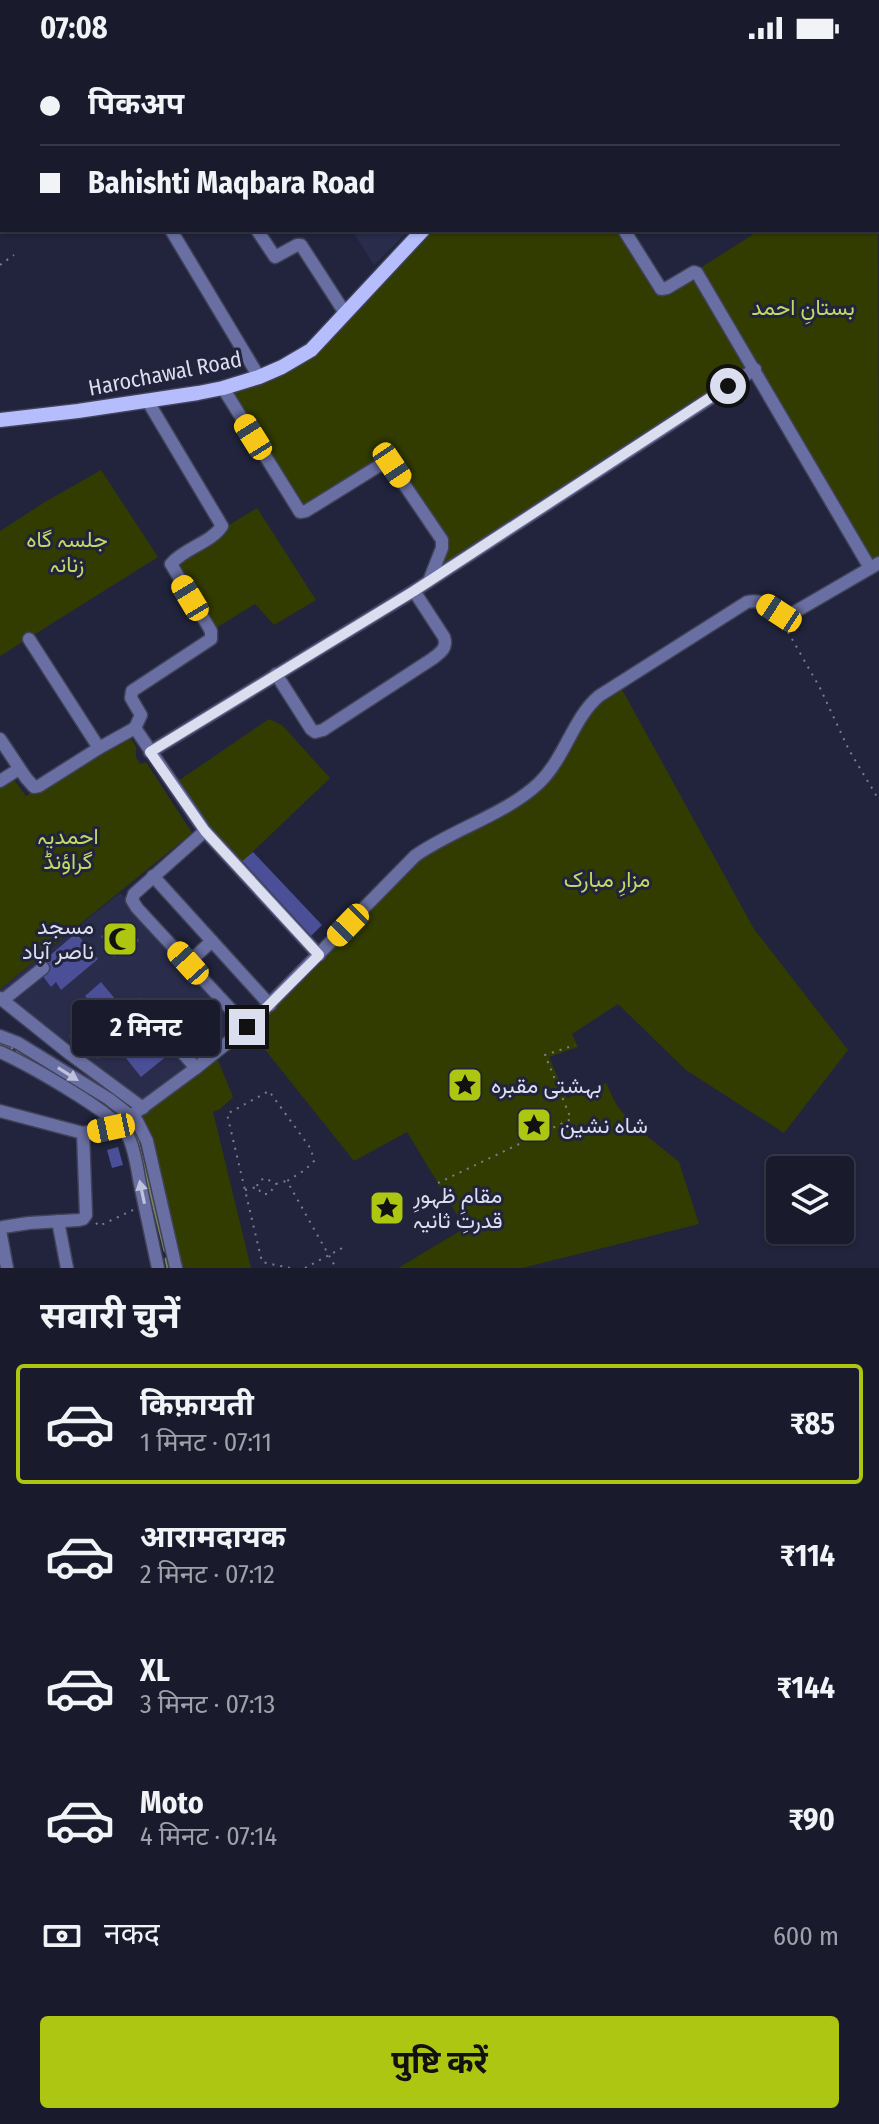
<!DOCTYPE html>
<html lang="hi">
<head>
<meta charset="utf-8">
<style>
	body { margin:0; font-family:"Fira Sans Condensed",Vazirmatn,"Noto Sans Devanagari",sans-serif; background:#262839; color:#f1f3f6; height:100vh; display:flex; flex-direction:column; font-size:30px; white-space:nowrap }
	* { box-sizing:border-box; margin:0 }
	p { font-size:26px; color:#9fa1aa }
	.icon { flex:none; width:44px; height:44px; fill:none; stroke:currentColor; stroke-width:2; stroke-linecap:round; stroke-linejoin:round }
	.map { position:relative; height:1212px; overflow:hidden }
	.details { display:flex; flex-direction:column; background:#191b2d; flex:1 }
	.details>* { flex:none }
	.guide { position:absolute; left:0px; top:0px; width:880px; height:176px; box-shadow:0 2px 6px #0004,0 0 0 2px #373949; display:grid; align-content:center; height:176px; padding:0 40px; background:#191b2d }
	.buttons { position:absolute; left:766px; top:1100px; display:grid; gap:16px }
	.buttons a { display:grid; place-items:center; width:88px; height:88px; border-radius:8px; background:#191b2d; box-shadow:0 2px 6px #0004,0 0 0 2px #373949; font-size:40px }
	.end { position:absolute; width:36px; height:36px; margin:-18px; border:10px solid #dbdeee; background:#111; box-shadow:0 0 0 4px #111 }
	.from { border-radius:50% }
	.bubble { position:absolute; height:56px; border-radius:8px; background:#191b2d; box-shadow:0 2px 6px #0004,0 0 0 2px #373949; font-size:26px; font-weight:700; line-height:56px; text-align:center }
	.car { position:absolute; width:24px; height:48px; margin:-24px -12px; border-radius:10px; box-shadow:0 0 6px 2px #0007; background:linear-gradient(#f5c518 24%,#345 0 40%,#f5c518 0 76%,#345 0 86%,#f5c518 0) }
	.guide b { display:flex; align-items:center; gap:28px; height:76px; font-size:30px }
	.guide b+b { border-top:2px solid #373949 }
	.guide i { width:20px; height:20px; background:#f1f3f6 }
	ul { padding:0; list-style:none }
	li { display:flex; align-items:center; gap:24px; height:120px; margin:0 16px 12px; padding:0 24px; border:4px solid transparent; border-radius:8px }
	li div { flex:1 }
	li b { display:block; font-size:30px }
	li em { font-style:normal; font-weight:700 }
	li.on { border-color:#acc612 }
	li>.icon { width:72px; height:72px; stroke-width:1.5 }
	h2 { padding:0 40px; font-size:36px; line-height:96px }
	.pay { display:flex; align-items:center; gap:20px; height:88px; padding:0 40px; font-size:30px }
	.pay p { margin-inline-start:auto }
	.cta { display:flex; gap:16px; margin-top:auto; padding:16px 40px }
	.cta a { flex:1; height:92px; border-radius:8px; background:#acc612; color:#111; font-size:32px; font-weight:700; line-height:92px; text-align:center }
	.status { display:flex; justify-content:space-between; align-items:center; height:56px; padding:0 40px; background:#191b2d; direction:ltr }
	.status svg { height:22px; fill:currentColor }
	.map>svg:first-child { display:block }
	.built { fill:#292c4b }
	.green { fill:#333c00 }
	.lines { fill:none; stroke-linecap:round; stroke-linejoin:round }
	.stream { stroke:#7a8459; stroke-width:3 }
	.building { fill:#4b4f97 }
	.minor-casing { stroke:#3f4258; stroke-width:15 }
	.major-casing { stroke:#3f4258; stroke-width:17 }
	.path { stroke:#7a7d91; stroke-width:2; stroke-dasharray:2 6; stroke-linecap:butt }
	.minor { stroke:#696fa2; stroke-width:12 }
	.major { stroke:#b5bdfc; stroke-width:14 }
	.path-bridge { stroke:#7a7d91; stroke-width:2; stroke-dasharray:2 6; stroke-linecap:butt }
	.oneway { fill:#bec2db }
	.route { stroke:#dbdeee; stroke-width:10 }
	.labels { text-anchor:middle; stroke-width:6; stroke-linejoin:round; paint-order:stroke }
	.park-label { font-size:22px; fill:#c2d964; stroke:#21243c }
	.street-label { font-size:22px; fill:#dbdeee; stroke:#21243c }
	.poi-label { font-size:22px; fill:#dbdeee; stroke:#21243c; text-anchor:start }
</style>
</head>
<body>
<div class="status"><b>07:08</b><svg viewBox="0 0 49 12"><path d="M0 12V9h3v3zM5 12V6h3v6zM10 12V3h3v9zM15 12V0h3v12zM26 1h20v11H26zM47 4h2v5h-2z"/></svg></div>
<div class="map">
<svg width="879" height="1212" viewBox="0 0 879 1212">
	<rect width="100%" height="100%" fill="#21243c"/>
	<!-- built -->
	<g class="built">
		<polygon points="352,174 409,174 374,209"/>
		<polygon points="120,837 134,848 247,971 143,1052 0,942 0,933"/>
	</g>
	<!-- green -->
	<g class="green">
		<polygon points="878,135 879,507 870,512 752,315 429,525 442,492 392,409 306,455 223,332 295,305 423,174 624,174 659,231 694,216 760,174 878,174"/>
		<polygon points="101,414 158,501 0,600 0,475 45,446"/>
		<polygon points="257,452 316,544 274,569 255,548 211,575 171,508 213,479"/>
		<polygon points="619,628 754,873 848,994 784,1077 686,1014 618,948 572,978 578,991 549,1001 567,1042 606,1027 616,1048 632,1068 679,1106 699,1168 522,1212 398,1212 465,1172 407,1076 354,1105 247,971 415,800 519,743 549,717 584,656"/>
		<polygon points="269,663 282,669 330,722 241,807 205,775 178,725"/>
		<polygon points="127,676 136,691 136,701 140,708 146,706 192,777 0,933 0,727 11,720 26,740"/>
		<polygon points="215,997 233,1041 220,1053 213,1056 251,1212 176,1212 137,1065 143,1052"/>
	</g>
	<g class="lines">
		<!-- stream -->
		<g class="stream">
			<polyline points="0,988 11,991"/>
			<polyline points="17,995 113,1054"/>
			<polyline points="135,1075 165,1195"/>
			<polyline points="166,1203 168,1212"/>
		</g>
	</g>
	<!-- building -->
	<g class="building">
		<polygon points="253,796 322,869 310,881 240,807"/>
		<polygon points="127,865 139,885 114,901 101,880"/>
		<polygon points="76,877 98,903 61,934 56,926 51,931 42,919 40,908"/>
		<polygon points="101,926 121,950 105,963 85,940"/>
		<polygon points="128,957 141,972 118,992 105,978"/>
		<polygon points="148,975 168,999 141,1021 122,997 132,989 129,985 136,978 139,982"/>
		<polygon points="118,1091 123,1109 112,1112 107,1094"/>
	</g>
	<g class="lines">
		<defs>
			<g id="minor">
				<polyline points="626,0 627,2"/>
				<polyline points="762,0 764,2"/>
				<polyline points="702,2 704,0"/>
				<polyline points="171,174 259,321"/>
				<polyline points="257,174 275,201 297,189 301,189 345,257"/>
				<polyline points="624,174 661,233 667,232 694,216 697,217 870,512"/>
				<polyline points="223,332 300,456 306,455 385,406 389,406 442,484 442,492 429,525"/>
				<polyline points="29,583 99,692"/>
				<path d="M276 618 311 673 315 676 323 674 432 603C440 597 448 592 444 581L414 535"/>
				<path d="M135 672 141 659 131 642 132 635 211 583V575L171 508C184 492 211 487 222 470L147 344"/>
				<polyline points="0,683 26,722 34,731 39,730 99,692 135,672 205,775 319,899"/>
				<polyline points="150,696 414,535 755,313"/>
				<polyline points="0,725 19,713"/>
				<polyline points="205,775 134,838 132,844 137,852 247,971"/>
				<polyline points="153,820 270,949"/>
				<polyline points="188,907 212,885"/>
				<polyline points="0,942 70,998 143,1052"/>
				<polyline points="3,944 43,912"/>
				<polyline points="140,949 196,1012"/>
				<polyline points="0,980 18,987 109,1043 137,1065 147,1085 176,1212"/>
				<path d="M0 996C25 1007 117 1058 128 1080 135 1094 137 1112 140 1128 146 1156 152 1184 158 1212"/>
				<path d="M0 1055 83 1077 111 1072 124 1065 196 1012 247 971 415 800C453 773 505 759 539 727 565 702 573 662 599 640L747 546C768 541 773 560 793 557L879 507"/>
				<polyline points="58,1165 67,1212"/>
				<polyline points="7,1212 0,1174 3,1171 29,1167 79,1164 83,1163 86,1159 83,1077"/>
			</g>
			<g id="major">
				<polyline points="584,2 586,0"/>
				<polyline points="0,364 78,355 198,337 223,332 259,321 282,311 311,294 423,174"/>
			</g>
		</defs>
		<!-- minor casing -->
		<use href="#minor" class="minor-casing"/>
		<!-- major casing -->
		<use href="#major" class="major-casing"/>
		<!-- path -->
		<g class="path">
			<polyline points="0,209 14,199"/>
			<polyline points="784,569 820,632 849,694 879,744"/>
			<polyline points="70,981 99,957"/>
			<polyline points="97,1002 114,988"/>
			<polyline points="438,1127 571,1063 545,999 575,989"/>
			<polyline points="257,1130 259,1125 265,1122 276,1128"/>
			<polyline points="245,1134 257,1131 262,1138 269,1138 276,1128 286,1125"/>
			<polyline points="96,1167 99,1170 133,1154"/>
			<polyline points="290,1212 262,1206 227,1058 269,1035 311,1093 314,1105 305,1114 287,1125 336,1212"/>
			<polyline points="305,1212 344,1191"/>
		</g>
		<!-- minor -->
		<use href="#minor" class="minor"/>
		<!-- major -->
		<use href="#major" class="major"/>
		<!-- path-bridge -->
		<polyline class="path-bridge" points="11,992 14,993"/>
	</g>
	<!-- one-way arrows -->
	<defs><path id="oneway-solid" d="M-6-.8H1V-3.2L6.5 0L1 3.2V.8H-6Z" transform="scale(2)"/></defs>
	<g class="oneway">
		<use href="#oneway-solid" transform="translate(68 1018) rotate(32)"/>
		<use href="#oneway-solid" transform="translate(142 1136) rotate(-102)"/>
	</g>
	<g class="lines">
		<!-- route -->
		<polyline class="route" points="247,971 319,899 205,775 150,696 414,535 728,330"/>
	</g>
	<!-- icons -->
	<defs>
		<symbol id="mosque-square" viewBox="-11 -11 22 22"><rect x="-9" y="-9" width="18" height="18" rx="4" fill="#acc612" stroke="#21243c"/><path d="M3.5-4.9A6 6 0 1 0 3.5 4.9A5 5 0 1 1 3.5-4.9Z" fill="#111"/></symbol>
		<symbol id="sight-square" viewBox="-11 -11 22 22"><rect x="-9" y="-9" width="18" height="18" rx="4" fill="#acc612" stroke="#21243c"/><path d="M0-6L1.8-2.2L6-1.7L2.9 1.2L3.7 5.4L0 3.3L-3.7 5.4L-2.9 1.2L-6-1.7L-1.8-2.2Z" fill="#111"/></symbol>
	</defs>
	<g fill-rule="evenodd">
		<use href="#mosque-square" x="100" y="863" width="40" height="40"/>
		<use href="#sight-square" x="445" y="1009" width="40" height="40"/>
		<use href="#sight-square" x="514" y="1049" width="40" height="40"/>
		<use href="#sight-square" x="367" y="1132" width="40" height="40"/>
	</g>
	<g class="labels">
		<!-- park labels -->
		<g class="park-label">
			<text x="803" y="259">بستانِ احمد</text>
			<text x="67" y="491">جلسہ گاہ<tspan x="67" dy="25">زنانہ</tspan></text>
			<text x="68" y="788">احمدیہ<tspan x="68" dy="25">گراؤنڈ</tspan></text>
			<text x="607" y="831">مزارِ مبارک</text>
		</g>
		<!-- street labels -->
		<g class="street-label">
			<text transform="translate(165 317) rotate(-11)" y="8">Harochawal Road</text>
		</g>
		<!-- poi labels -->
		<g class="poi-label">
			<text x="94" y="878" text-anchor="end">مسجد<tspan x="94" dy="25">ناصر آباد</tspan></text>
			<text x="491" y="1037">بہشتی مقبرہ</text>
			<text x="560" y="1077">شاہ نشین</text>
			<text x="413" y="1147">مقامِ ظہورِ<tspan x="413" dy="25">قدرتِ ثانیہ</tspan></text>
		</g>
	</g>
</svg>
<div class="buttons">
<a><svg class="icon" aria-label="layers" viewBox="0 0 24 24"><path d="M12 4l9 5-9 5-9-5zM3 14l9 5 9-5"/></svg></a>
</div>
<i class="end from" style="left:728px;top:330px"></i>
<i class="end" style="left:247px;top:971px"></i>
<div class="bubble" style="left:72px;top:944px;width:148px">2 मिनट</div>
<i class="car" style="left:253px;top:381px;rotate:328deg"></i>
<i class="car" style="left:392px;top:409px;rotate:146deg"></i>
<i class="car" style="left:190px;top:542px;rotate:329deg"></i>
<i class="car" style="left:779px;top:557px;rotate:303deg"></i>
<i class="car" style="left:348px;top:869px;rotate:224deg"></i>
<i class="car" style="left:188px;top:907px;rotate:318deg"></i>
<i class="car" style="left:111px;top:1072px;rotate:258deg"></i>
<div class="guide">
<b><i class="from"></i>पिकअप</b>
<b><i></i>Bahishti Maqbara Road</b>
</div>
</div>
<section class="details">
<h2>सवारी चुनें</h2>
<ul>
<li class="on"><svg class="icon" aria-label="car" viewBox="0 0 24 24"><path d="M5 17H2v-5l4-1 3-4h7l3 4 3 1v5h-3M9 17h6M6 11h13"/><circle cx="7" cy="17" r="2"/><circle cx="17" cy="17" r="2"/></svg><div><b>किफ़ायती</b><p>1 मिनट · 07:11</p></div><em>₹85</em></li>
<li><svg class="icon" aria-label="car" viewBox="0 0 24 24"><path d="M5 17H2v-5l4-1 3-4h7l3 4 3 1v5h-3M9 17h6M6 11h13"/><circle cx="7" cy="17" r="2"/><circle cx="17" cy="17" r="2"/></svg><div><b>आरामदायक</b><p>2 मिनट · 07:12</p></div><em>₹114</em></li>
<li><svg class="icon" aria-label="car" viewBox="0 0 24 24"><path d="M5 17H2v-5l4-1 3-4h7l3 4 3 1v5h-3M9 17h6M6 11h13"/><circle cx="7" cy="17" r="2"/><circle cx="17" cy="17" r="2"/></svg><div><b>XL</b><p>3 मिनट · 07:13</p></div><em>₹144</em></li>
<li><svg class="icon" aria-label="car" viewBox="0 0 24 24"><path d="M5 17H2v-5l4-1 3-4h7l3 4 3 1v5h-3M9 17h6M6 11h13"/><circle cx="7" cy="17" r="2"/><circle cx="17" cy="17" r="2"/></svg><div><b>Moto</b><p>4 मिनट · 07:14</p></div><em>₹90</em></li>
</ul>
<div class="pay"><svg class="icon" aria-label="cash" viewBox="0 0 24 24"><path d="M3 7h18v10H3z"/><circle cx="12" cy="12" r="2"/></svg>नकद<p>600 m</p></div>
<div class="cta"><a>पुष्टि करें</a></div>
</section>
</body>
</html>
